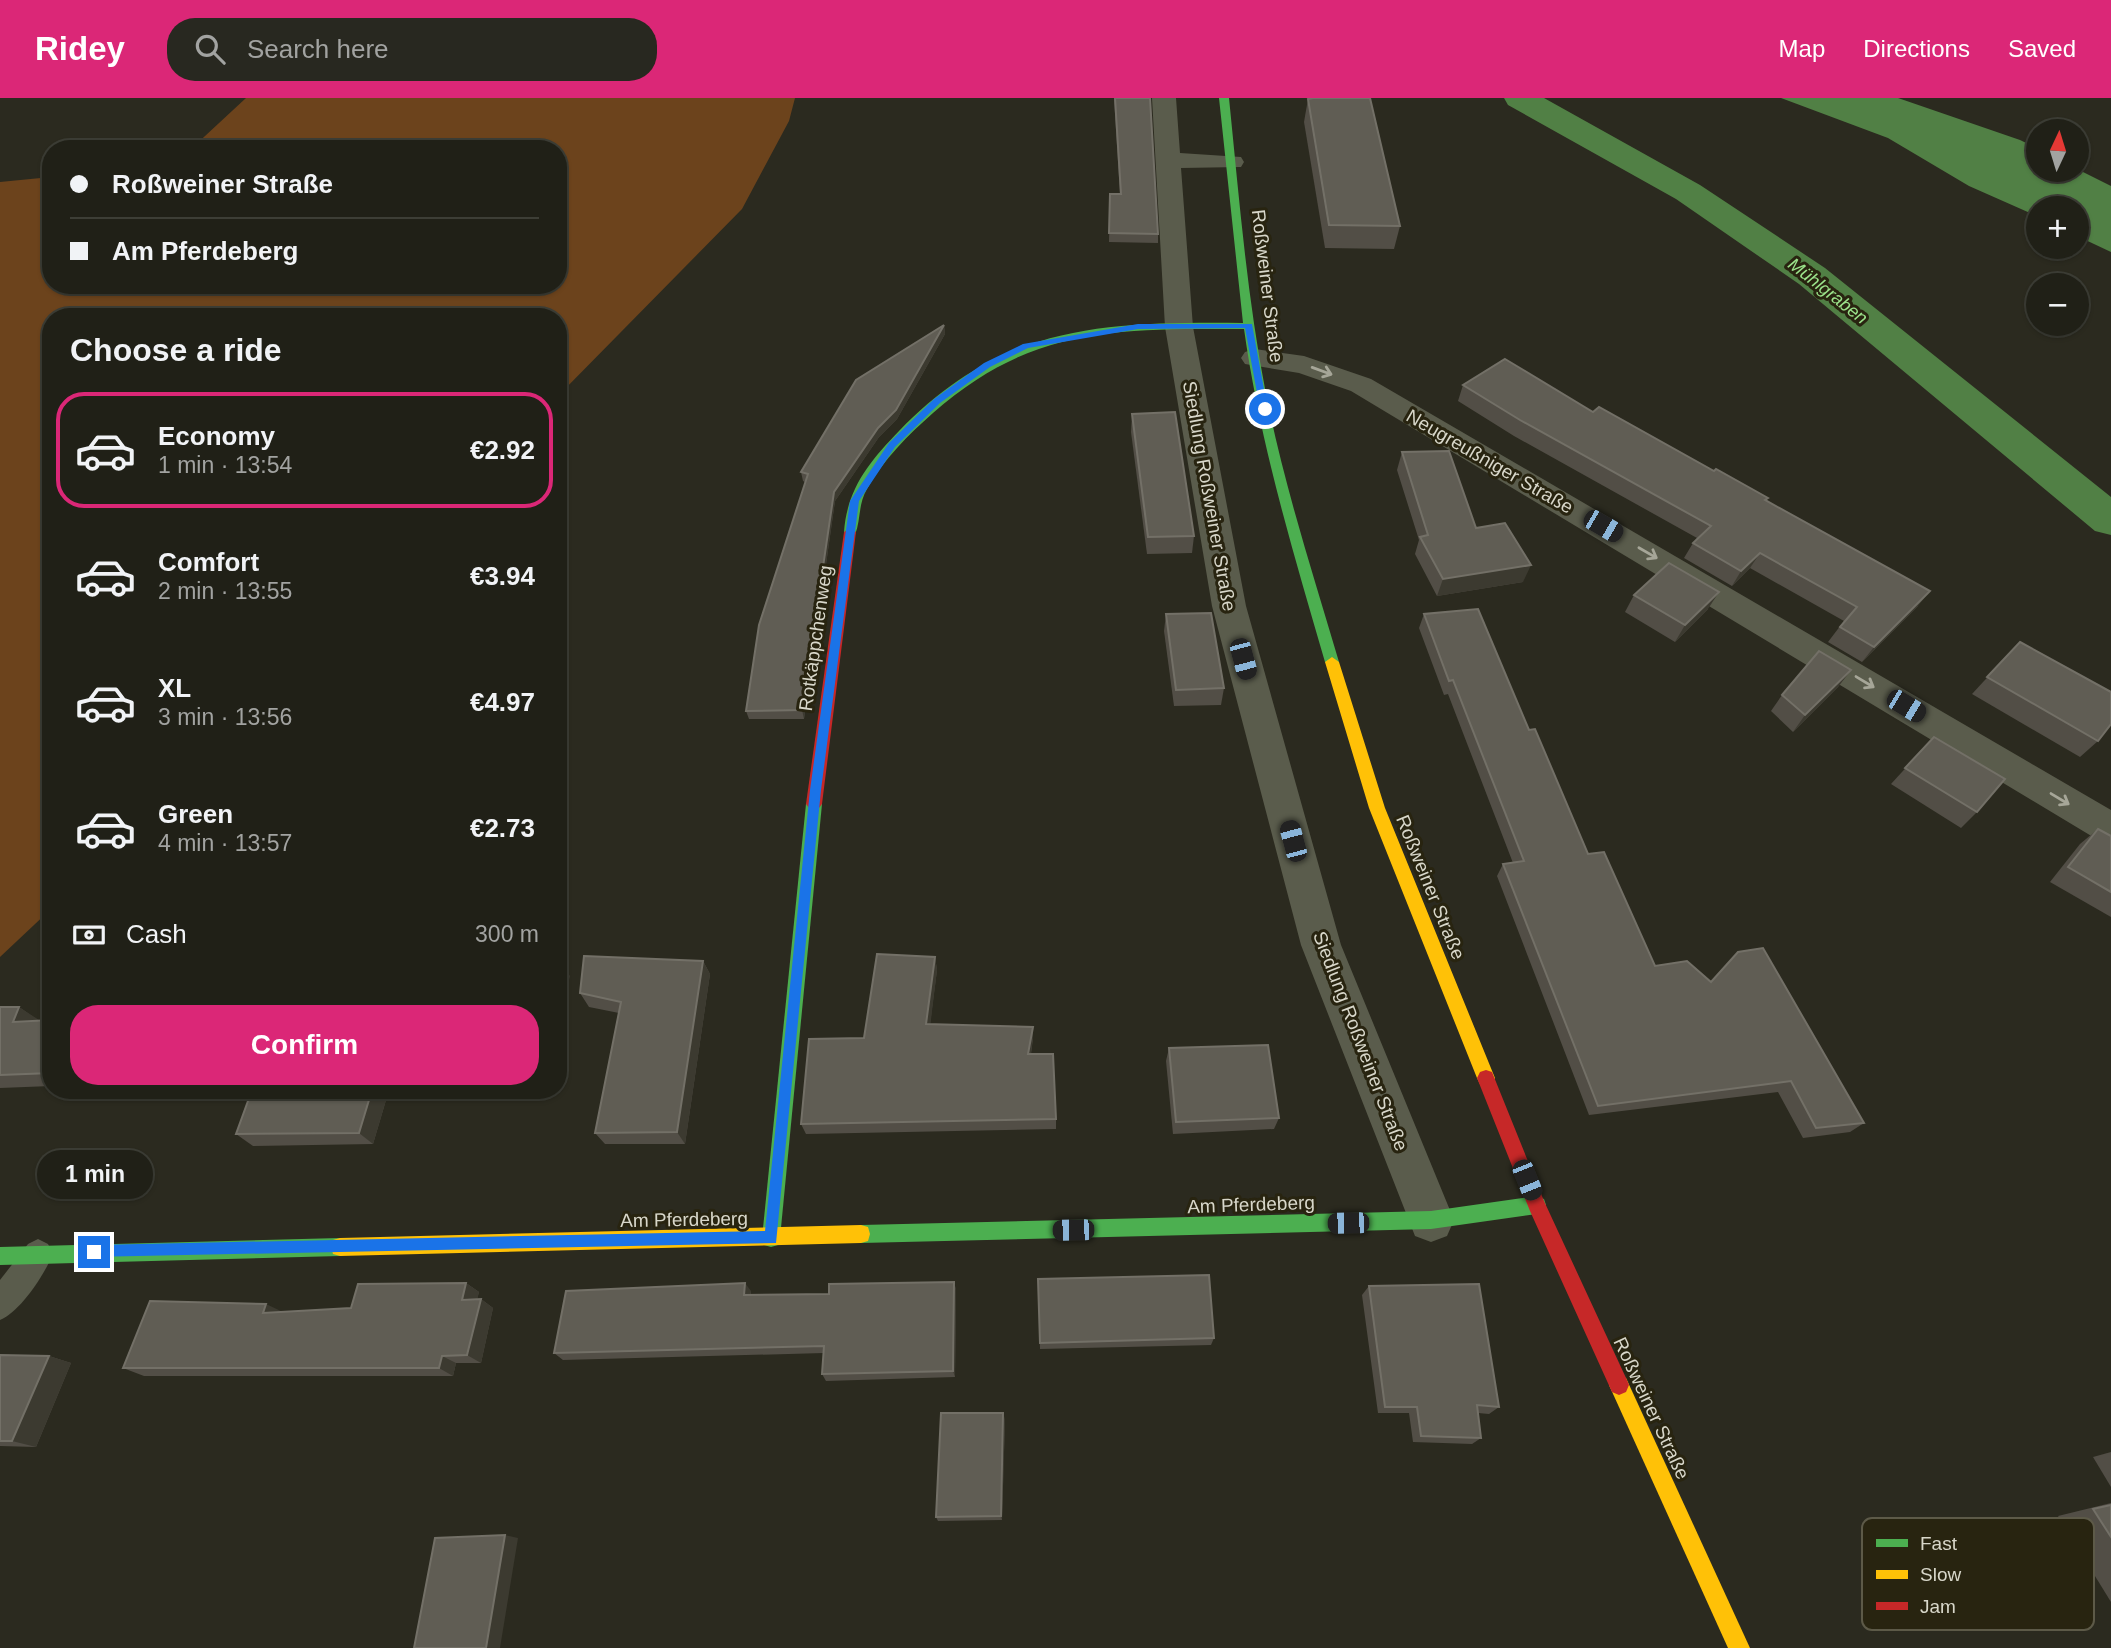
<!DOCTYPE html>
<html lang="en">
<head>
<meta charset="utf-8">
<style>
	body { margin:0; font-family:Helvetica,sans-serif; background:#282820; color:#f1f3f6; height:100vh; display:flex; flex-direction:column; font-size:26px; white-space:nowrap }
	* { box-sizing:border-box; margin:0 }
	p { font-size:23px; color:#a2a3a1 }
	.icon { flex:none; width:38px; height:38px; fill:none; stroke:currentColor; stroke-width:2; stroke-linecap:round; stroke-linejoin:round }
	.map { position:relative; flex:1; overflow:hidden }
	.details { position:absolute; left:42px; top:210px; width:525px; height:791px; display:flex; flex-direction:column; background:#202017; border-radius:28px; box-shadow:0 2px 5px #0004,0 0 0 2px #3d3e36 }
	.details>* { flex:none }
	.guide { position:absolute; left:42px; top:42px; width:525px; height:154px; border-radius:28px; box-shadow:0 2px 5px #0004,0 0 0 2px #3d3e36; display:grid; align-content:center; height:154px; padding:0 28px; background:#202017 }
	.needle { width:46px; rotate:4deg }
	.controls { position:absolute; left:2026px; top:21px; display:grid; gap:14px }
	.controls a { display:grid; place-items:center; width:63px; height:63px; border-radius:50%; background:#202017; box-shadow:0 2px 5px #0004,0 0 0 2px #3d3e36; font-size:35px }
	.end { position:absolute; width:32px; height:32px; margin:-16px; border:9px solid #1a73e8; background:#fff; box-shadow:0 0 0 4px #fff }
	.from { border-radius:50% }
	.bubble { position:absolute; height:49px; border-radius:24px; background:#202017; box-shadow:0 2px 5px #0004,0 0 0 2px #3d3e36; font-size:23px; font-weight:800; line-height:49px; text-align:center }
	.car { position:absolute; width:21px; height:42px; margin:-21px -10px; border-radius:9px; box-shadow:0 0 5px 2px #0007; background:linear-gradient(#222 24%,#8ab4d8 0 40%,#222 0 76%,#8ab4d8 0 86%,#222 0) }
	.guide b { display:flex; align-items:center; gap:24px; height:66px; font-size:26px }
	.guide b+b { border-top:2px solid #3d3e36 }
	.guide i { width:18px; height:18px; background:#f1f3f6 }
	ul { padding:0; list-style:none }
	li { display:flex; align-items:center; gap:21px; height:116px; margin:0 14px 10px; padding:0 14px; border:4px solid transparent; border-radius:28px }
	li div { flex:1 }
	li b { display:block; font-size:26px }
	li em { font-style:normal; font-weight:800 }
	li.selected { border-color:#db2777 }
	li>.icon { width:63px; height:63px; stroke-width:1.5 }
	h2 { padding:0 28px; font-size:32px; line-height:84px }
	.pay { display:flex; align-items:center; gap:18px; height:77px; padding:0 28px; font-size:26px }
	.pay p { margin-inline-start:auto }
	.cta { display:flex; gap:14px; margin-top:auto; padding:14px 28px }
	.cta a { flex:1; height:80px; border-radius:28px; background:#db2777; color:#fff; font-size:28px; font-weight:800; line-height:80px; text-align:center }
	header { display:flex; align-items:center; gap:42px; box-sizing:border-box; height:98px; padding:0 35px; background:#db2777; color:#fff }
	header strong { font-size:33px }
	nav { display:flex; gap:38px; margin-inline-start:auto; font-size:24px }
	.search { width:490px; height:63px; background:#282820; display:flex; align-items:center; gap:18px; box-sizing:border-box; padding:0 24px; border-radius:28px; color:#a2a3a1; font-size:26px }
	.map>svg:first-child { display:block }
	.forest { fill:#6c431c }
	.water { fill:#518045 }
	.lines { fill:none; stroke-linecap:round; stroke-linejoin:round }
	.canal { fill:#518045; fill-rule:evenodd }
	.lane { fill:#5a5c4c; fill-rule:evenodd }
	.street { fill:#5a5c4c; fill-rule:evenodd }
	.fast { fill:#4caf50; fill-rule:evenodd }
	.slow { fill:#ffc107; fill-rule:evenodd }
	.jam { fill:#c62828; fill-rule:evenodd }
	.wall { fill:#524e46 }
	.shaded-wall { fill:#3c3a30 }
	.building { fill:#605d54; stroke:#737067; stroke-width:2 }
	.oneway { stroke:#a6a698 }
	.route { fill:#1a73e8 }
	.labels { text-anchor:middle; stroke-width:6; stroke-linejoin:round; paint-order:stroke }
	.far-water-label { font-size:18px; font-style:italic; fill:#9be28a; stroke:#282410 }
	.street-label { font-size:19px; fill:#d8d7ca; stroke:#282410 }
	.key { fill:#282410; stroke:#5d5a48; stroke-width:2 }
	.key-label { font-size:19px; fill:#d8d7ca }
</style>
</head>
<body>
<header>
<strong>Ridey</strong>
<div class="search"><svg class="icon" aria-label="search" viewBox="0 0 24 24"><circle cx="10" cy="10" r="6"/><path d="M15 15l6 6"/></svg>Search here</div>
<nav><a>Map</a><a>Directions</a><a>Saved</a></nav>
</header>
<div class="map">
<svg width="2111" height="1550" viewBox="0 0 2111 1550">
	<rect width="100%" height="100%" fill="#2b2a1f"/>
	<!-- forest -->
	<polygon class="forest" points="246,0 795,0 789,23 742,111 558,298 558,219 51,219 51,811 0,859 0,84 51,79 51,187 558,187 558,51 191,51"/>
	<!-- water -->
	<polygon class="water" points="1781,0 1898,0 2020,42 2039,51 2039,72 2077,71 2111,88 2111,154 2077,138 2077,110 2039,110 2039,119 1969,88 1888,40"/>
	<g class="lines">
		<!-- canal -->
		<polygon class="canal" points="1504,0 1544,0 1700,87 1825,170 2111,399 2111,437 2095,433 1799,186 1676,101 1508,7"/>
		<!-- lane -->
		<path class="lane" d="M38 1141 48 1146 53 1156C44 1177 21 1213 0 1222V1182L28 1146Z"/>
		<!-- street -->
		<g class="street">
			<polygon points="1152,0 1176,0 1180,55 1241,59 1244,64 1241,69 1181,70 1193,229 1246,508 1341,847 1454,1122 1447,1138 1431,1144 1415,1138 1301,847 1212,508 1165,229"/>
			<polygon points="1255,251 1304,258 1371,281 2111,712 2111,746 2098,742 1351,293 1299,275 1245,266 1241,260 1245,254"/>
		</g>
		<!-- fast -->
		<g class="fast">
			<path d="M1219 0H1229C1239 99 1247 199 1266 296 1284 387 1313 476 1339 564L1332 569 1325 564C1293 454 1260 345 1244 231 1119 231 1033 227 933 315 908 337 883 362 867 391 858 406 861 422 855 437H845L844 434C847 391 869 364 899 333 1002 226 1104 224 1243 225Z"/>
			<polygon points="814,700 819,702 822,706 780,1140 778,1147 771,1149 764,1147 762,1140 806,706 809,702"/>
			<polygon points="1537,1098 1544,1101 1546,1107 1544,1113 1537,1116 1431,1131 861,1145 854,1143 852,1136 854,1129 861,1127 1431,1113"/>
			<polygon points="340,1140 347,1142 349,1149 347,1156 340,1158 0,1167 0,1149"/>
		</g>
		<!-- slow -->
		<g class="slow">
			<polygon points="1332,559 1339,564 1385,710 1495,980 1492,986 1486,988 1480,986 1477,980 1369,710 1325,564"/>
			<polygon points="861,1127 868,1129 870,1136 868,1143 861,1145 340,1158 333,1156 331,1149 333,1142 340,1140"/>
			<polygon points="1619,1277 1626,1280 1750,1550 1728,1550 1609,1287 1612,1280"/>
		</g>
		<!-- jam -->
		<g class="jam">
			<polygon points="850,430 856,434 822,706 819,710 809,710 806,706 844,434"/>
			<polygon points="1486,972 1492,974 1544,1103 1626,1280 1629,1287 1626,1294 1619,1297 1612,1294 1530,1113 1477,980 1480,974"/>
		</g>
	</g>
	<!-- wall -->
	<g class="wall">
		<polygon points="1114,0 1150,0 1158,136 1158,145 1109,144 1110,96 1120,96"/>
		<polygon points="1308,1 1400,128 1394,151 1325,150 1304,24"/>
		<polygon points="944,227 945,236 897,321 879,339 835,403 804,621 749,621 746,613 805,384 803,383 801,374"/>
		<polygon points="1463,287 1593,314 1766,403 1918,508 1862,564 1828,544 1844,523 1750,470 1732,488 1684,460 1693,445 1697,440 1514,338 1458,303"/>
		<polygon points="1132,316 1194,438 1192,455 1147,456 1131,334"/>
		<polygon points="1402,354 1476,430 1523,484 1437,498 1415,456 1419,442 1397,372"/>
		<polygon points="1634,497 1708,511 1675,544 1625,514"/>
		<polygon points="1166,516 1224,590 1221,607 1174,608 1164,533"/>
		<polygon points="1424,516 1529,632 1588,756 1655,868 1864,1025 1850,1034 1803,1040 1778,994 1589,1017 1497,778 1503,766 1513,765 1448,596 1444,597 1419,530"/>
		<polygon points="2020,544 2098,643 2080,659 1972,596"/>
		<polygon points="1851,572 1838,589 1793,634 1771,613 1782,597"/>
		<polygon points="1934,639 1977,714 1961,730 1891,686"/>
		<polygon points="2098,731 2111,738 2111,819 2050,784 2080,746"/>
		<polygon points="935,859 937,872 930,926 1033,929 1033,940 1031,956 1056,1021 1056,1031 806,1036 801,1026 864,940"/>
		<polygon points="703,863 710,876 685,1046 605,1046 595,1035 619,915 589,909 580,895"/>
		<polygon points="0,909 19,909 39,923 51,922 51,988 0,990"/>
		<polygon points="1169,950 1279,1020 1274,1031 1173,1036 1166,963"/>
		<polygon points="252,992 389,992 373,1046 253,1048 236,1036"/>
		<polygon points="1038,1181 1214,1240 1211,1247 1040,1251"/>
		<polygon points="954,1184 956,1192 955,1279 826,1283 822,1276 824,1255 563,1262 554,1255 751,1193 751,1197 829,1196"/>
		<polygon points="466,1185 479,1194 477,1201 481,1201 493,1210 481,1265 456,1265 453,1278 144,1278 123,1270 282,1214 351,1210"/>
		<polygon points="1369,1188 1499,1309 1489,1316 1478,1315 1481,1340 1472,1346 1413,1344 1409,1315 1378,1315 1362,1197"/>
		<polygon points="0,1257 49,1258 71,1265 36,1349 0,1348"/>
		<polygon points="1005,1321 1002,1422 938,1423 936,1419"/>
		<polygon points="2111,1354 2111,1389 2093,1359"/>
		<polygon points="2111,1405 2111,1504 2058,1418"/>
	</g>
	<!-- shaded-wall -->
	<g class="shaded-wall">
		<polygon points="944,227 945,236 897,321 879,339 835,403 804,621 802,612 834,394"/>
		<polygon points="1760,455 1750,470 1732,488 1741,473"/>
		<polygon points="1531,467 1523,484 1437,498 1443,481"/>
		<polygon points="1930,493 1918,508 1862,564 1874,549"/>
		<polygon points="1719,494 1708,511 1675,544 1685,527"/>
		<polygon points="1851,572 1838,589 1793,634 1805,617"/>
		<polygon points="935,859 937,872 929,938 926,926"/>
		<polygon points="703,863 710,876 685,1046 677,1034"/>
		<polygon points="562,867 570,878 558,927 558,883"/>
		<polygon points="19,909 39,922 33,937 13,924"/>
		<polygon points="1033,929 1033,940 1029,967 1028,956"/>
		<polygon points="372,992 389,992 373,1046 359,1035"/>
		<polygon points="954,1184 956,1192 955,1279 953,1273"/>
		<polygon points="466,1185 479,1194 475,1211 462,1202"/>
		<polygon points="745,1185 751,1193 750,1205 744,1197"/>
		<polygon points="481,1201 493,1210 481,1265 467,1257"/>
		<polygon points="266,1206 283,1214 263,1215"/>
		<polygon points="49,1258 71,1265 36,1349 12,1343"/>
		<polygon points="442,1258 456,1265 453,1278 439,1270"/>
		<polygon points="1003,1315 1005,1321 1002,1422 1001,1418"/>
		<polygon points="505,1437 518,1440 500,1550 486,1550"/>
	</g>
	<!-- building -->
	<g class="building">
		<polygon points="1115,0 1150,0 1158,136 1109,135 1110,96 1121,96"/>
		<polygon points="1313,0 1370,0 1400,128 1329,127 1308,1"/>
		<polygon points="944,227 896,312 878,330 834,394 802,612 746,613 759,527 808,376 801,374 856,282"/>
		<polygon points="1505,261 1593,314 1599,309 1714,373 1716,371 1768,400 1765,402 1930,493 1874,549 1840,529 1857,509 1760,455 1741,473 1693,445 1711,428 1520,322 1463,287"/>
		<polygon points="1175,314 1194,438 1148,439 1132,316"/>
		<polygon points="1449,353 1476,430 1505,425 1531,467 1443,481 1420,439 1428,437 1402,354"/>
		<polygon points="1669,465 1719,494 1685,527 1634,497"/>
		<polygon points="1478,511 1529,632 1535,631 1588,756 1604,754 1655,868 1687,863 1711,884 1738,854 1763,850 1864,1025 1816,1030 1791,983 1598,1008 1503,766 1524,763 1453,582 1449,583 1424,516"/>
		<polygon points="1211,515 1224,590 1176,592 1166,516"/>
		<polygon points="2020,544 2111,594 2111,626 2098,643 1987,579"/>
		<polygon points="1819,553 1851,572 1805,617 1782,597"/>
		<polygon points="1934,639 2005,681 1977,714 1905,670"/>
		<polygon points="2098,731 2111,738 2111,794 2068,769"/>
		<polygon points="877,856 935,859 926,926 1033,929 1028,956 1053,956 1056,1021 801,1026 809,941 864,940"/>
		<polygon points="584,858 703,863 677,1034 595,1035 621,904 580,895"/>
		<polygon points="558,867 562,867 558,883"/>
		<polygon points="0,909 19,909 13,924 51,922 51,975 0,977"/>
		<polygon points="1268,947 1279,1020 1176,1024 1169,950"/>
		<polygon points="252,992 372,992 359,1035 236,1036"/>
		<polygon points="1209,1177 1214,1240 1040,1245 1038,1181"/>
		<polygon points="954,1184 953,1273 822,1276 824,1248 554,1255 566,1193 745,1185 744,1197 829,1196 829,1186"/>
		<polygon points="466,1185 462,1202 481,1201 467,1257 442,1258 439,1270 123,1270 150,1203 266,1206 263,1215 351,1210 358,1186"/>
		<polygon points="1479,1186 1499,1309 1477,1307 1481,1340 1421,1338 1417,1309 1385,1309 1369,1188"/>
		<polygon points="0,1257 49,1258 12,1343 0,1343"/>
		<polygon points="941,1315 1003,1315 1001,1418 936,1419"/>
		<polygon points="2111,1407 2111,1439 2093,1411"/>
		<polygon points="505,1437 486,1550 414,1550 435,1440"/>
	</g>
	<!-- one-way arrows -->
	<defs><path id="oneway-shaft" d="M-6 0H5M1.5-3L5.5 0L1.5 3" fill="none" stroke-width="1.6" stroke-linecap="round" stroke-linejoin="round" transform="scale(1.75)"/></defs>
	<g class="oneway">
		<use href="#oneway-shaft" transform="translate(1322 273) rotate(20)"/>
		<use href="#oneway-shaft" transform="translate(1648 455) rotate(30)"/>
		<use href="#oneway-shaft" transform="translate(1865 584) rotate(31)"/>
		<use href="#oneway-shaft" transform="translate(2060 701) rotate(31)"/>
	</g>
	<!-- route -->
	<polygon class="route" points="1138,226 1252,226 1268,313 1260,311 1245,230 1138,231 1028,250 990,269 940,305 895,349 859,403 821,692 776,1145 90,1159 88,1154 94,1147 765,1133 810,692 850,403 889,345 934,301 984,265 1023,246"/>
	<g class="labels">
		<!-- far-water labels -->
		<g class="far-water-label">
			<text transform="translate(1828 193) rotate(38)" y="6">Mühlgraben</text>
		</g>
		<!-- street labels -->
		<g class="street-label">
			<text transform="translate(1268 188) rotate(83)" y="7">Roßweiner Straße</text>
			<text transform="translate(1490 363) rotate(30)" y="7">Neugreußniger Straße</text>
			<text transform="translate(1210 398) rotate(80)" y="7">Siedlung Roßweiner Straße</text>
			<text transform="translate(815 540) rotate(-82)" y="7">Rotkäppchenweg</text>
			<text transform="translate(1431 789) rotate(68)" y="7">Roßweiner Straße</text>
			<text transform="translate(1361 943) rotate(69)" y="7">Siedlung Roßweiner Straße</text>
			<text transform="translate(1251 1106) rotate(-2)" y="7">Am Pferdeberg</text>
			<text transform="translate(684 1121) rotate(-1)" y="7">Am Pferdeberg</text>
			<text transform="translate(1652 1310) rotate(65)" y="7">Roßweiner Straße</text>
		</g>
	</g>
	<!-- legend -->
	<rect x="1862" y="1420" width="232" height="112" rx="10" class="key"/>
	<rect x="1876" y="1441" width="32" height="8" fill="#4caf50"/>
	<rect x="1876" y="1472" width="32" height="9" fill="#ffc107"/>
	<rect x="1876" y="1504" width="32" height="8" fill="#c62828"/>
	<g class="key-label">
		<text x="1920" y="1452">Fast</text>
		<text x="1920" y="1483">Slow</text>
		<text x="1920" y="1515">Jam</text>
	</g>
</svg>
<div class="controls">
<a><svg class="needle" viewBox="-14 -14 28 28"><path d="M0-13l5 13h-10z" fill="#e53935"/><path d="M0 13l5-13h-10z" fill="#a2a3a1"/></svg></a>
<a>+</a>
<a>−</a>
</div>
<i class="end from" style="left:1265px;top:311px"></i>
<i class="end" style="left:94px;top:1154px"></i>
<div class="bubble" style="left:37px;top:1052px;width:116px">1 min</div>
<i class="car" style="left:1603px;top:428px;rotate:120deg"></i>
<i class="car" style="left:1243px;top:561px;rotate:165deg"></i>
<i class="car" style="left:1906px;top:608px;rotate:121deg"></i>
<i class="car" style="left:1293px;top:743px;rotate:345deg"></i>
<i class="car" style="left:1527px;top:1082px;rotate:158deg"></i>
<i class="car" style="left:1348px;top:1125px;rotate:269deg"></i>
<i class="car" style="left:1073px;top:1132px;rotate:269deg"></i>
<div class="guide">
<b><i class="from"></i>Roßweiner Straße</b>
<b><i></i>Am Pferdeberg</b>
</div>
<section class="details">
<h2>Choose a ride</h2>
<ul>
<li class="selected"><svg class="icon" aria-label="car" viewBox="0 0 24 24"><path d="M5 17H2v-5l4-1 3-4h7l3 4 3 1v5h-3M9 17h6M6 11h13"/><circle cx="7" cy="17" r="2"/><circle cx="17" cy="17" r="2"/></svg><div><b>Economy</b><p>1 min · 13:54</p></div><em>€2.92</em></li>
<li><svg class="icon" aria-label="car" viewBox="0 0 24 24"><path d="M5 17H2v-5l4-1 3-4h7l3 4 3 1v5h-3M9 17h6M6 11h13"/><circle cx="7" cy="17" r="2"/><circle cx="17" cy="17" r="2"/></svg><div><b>Comfort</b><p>2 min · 13:55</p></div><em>€3.94</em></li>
<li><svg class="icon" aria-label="car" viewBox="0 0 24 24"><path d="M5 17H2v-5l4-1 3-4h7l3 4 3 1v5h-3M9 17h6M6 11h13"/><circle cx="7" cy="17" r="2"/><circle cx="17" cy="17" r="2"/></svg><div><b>XL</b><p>3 min · 13:56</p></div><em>€4.97</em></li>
<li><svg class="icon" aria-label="car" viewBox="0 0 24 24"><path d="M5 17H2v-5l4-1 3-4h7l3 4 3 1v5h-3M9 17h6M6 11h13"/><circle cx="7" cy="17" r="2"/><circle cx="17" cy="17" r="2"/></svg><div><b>Green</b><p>4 min · 13:57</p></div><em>€2.73</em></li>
</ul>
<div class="pay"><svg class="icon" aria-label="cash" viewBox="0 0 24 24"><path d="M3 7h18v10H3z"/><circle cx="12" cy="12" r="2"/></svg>Cash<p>300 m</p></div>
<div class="cta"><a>Confirm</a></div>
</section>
</div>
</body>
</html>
